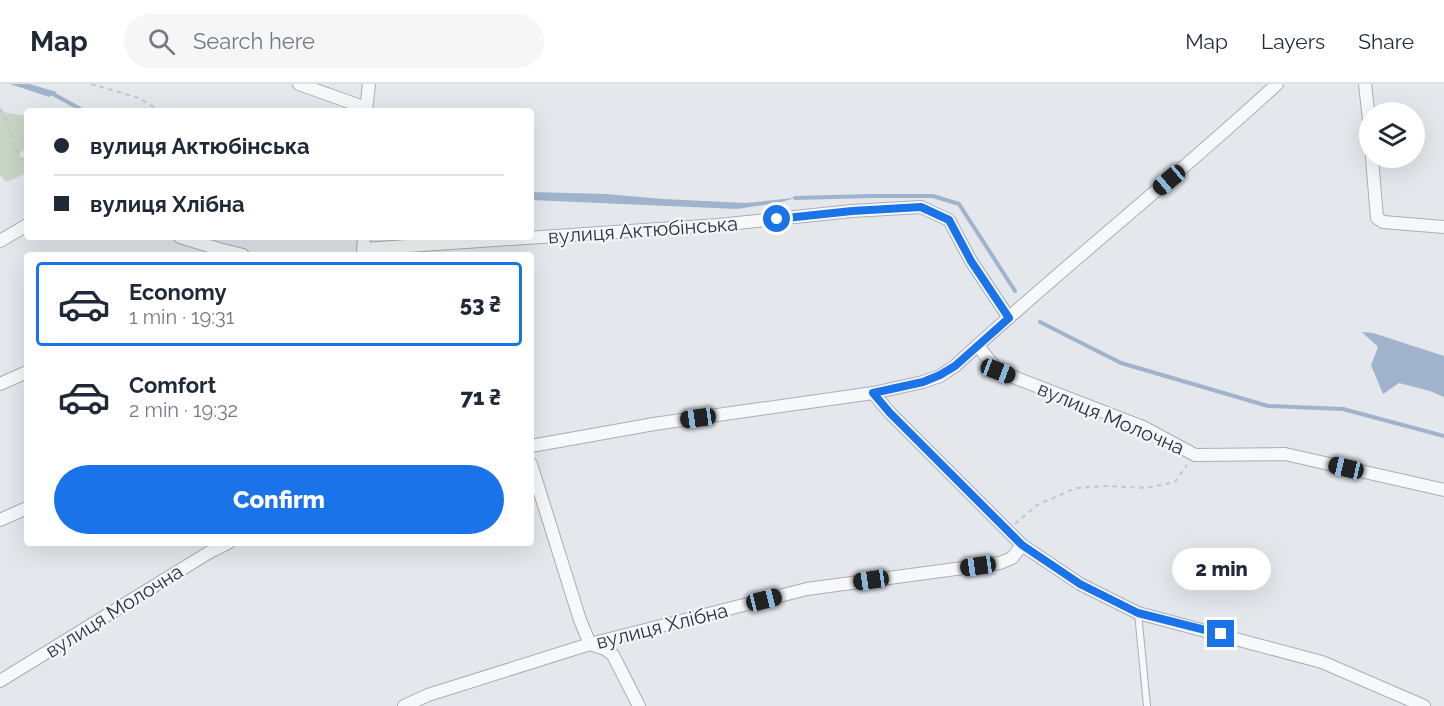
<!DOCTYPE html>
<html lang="en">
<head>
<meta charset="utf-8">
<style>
	body { margin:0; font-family:Raleway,sans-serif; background:#f6f6f7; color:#1f2937; height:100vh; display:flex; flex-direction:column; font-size:22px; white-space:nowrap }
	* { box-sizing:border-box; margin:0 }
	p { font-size:20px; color:#747a83 }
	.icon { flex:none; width:33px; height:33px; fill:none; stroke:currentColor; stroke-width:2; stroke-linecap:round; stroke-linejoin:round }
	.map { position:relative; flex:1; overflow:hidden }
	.sheet { position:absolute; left:24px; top:168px; width:510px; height:294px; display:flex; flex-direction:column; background:#fff; border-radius:6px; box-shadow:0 6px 24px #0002 }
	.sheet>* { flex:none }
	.hud { position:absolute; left:24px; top:24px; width:510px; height:132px; border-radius:6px; box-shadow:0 6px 24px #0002; display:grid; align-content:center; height:132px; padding:0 30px; background:#fff }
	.buttons { position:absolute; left:1359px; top:18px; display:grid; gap:12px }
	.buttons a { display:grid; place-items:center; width:66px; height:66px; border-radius:50%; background:#fff; box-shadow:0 6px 24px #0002; font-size:30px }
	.end { position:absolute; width:27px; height:27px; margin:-14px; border:8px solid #1a73e8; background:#fff; box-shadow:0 0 0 3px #fff }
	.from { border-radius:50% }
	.bubble { position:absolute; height:42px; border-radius:21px; background:#fff; box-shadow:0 6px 24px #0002; font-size:20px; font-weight:800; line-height:42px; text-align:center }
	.car { position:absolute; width:18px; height:36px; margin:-18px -9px; border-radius:8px; box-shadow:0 0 4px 2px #0007; background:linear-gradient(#222 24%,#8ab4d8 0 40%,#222 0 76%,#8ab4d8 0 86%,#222 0) }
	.hud b { display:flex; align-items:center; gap:21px; height:57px; font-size:22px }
	.hud b+b { border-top:2px solid #e0e1e3 }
	.hud i { width:15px; height:15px; background:#1f2937 }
	ul { padding:10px 0 0; list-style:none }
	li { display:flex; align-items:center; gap:18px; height:84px; margin:0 12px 9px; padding:0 18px; border:3px solid transparent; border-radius:6px }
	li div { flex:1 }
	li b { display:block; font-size:22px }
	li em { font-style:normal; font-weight:800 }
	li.on { border-color:#1a73e8 }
	li>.icon { width:54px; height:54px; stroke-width:1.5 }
	.cta { display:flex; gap:12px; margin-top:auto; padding:12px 30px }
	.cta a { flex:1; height:69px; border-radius:36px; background:#1a73e8; color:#fff; font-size:24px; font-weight:800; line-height:69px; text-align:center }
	header { display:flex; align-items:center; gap:36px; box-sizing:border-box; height:84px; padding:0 30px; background:#fff; border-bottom:2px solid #e0e1e3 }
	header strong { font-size:28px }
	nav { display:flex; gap:33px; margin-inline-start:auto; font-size:21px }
	.search { width:420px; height:54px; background:#f6f6f7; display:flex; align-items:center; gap:15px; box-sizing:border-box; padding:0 21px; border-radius:33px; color:#747a83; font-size:22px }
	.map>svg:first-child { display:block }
	.green { fill:#c9d6c5 }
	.water { fill:#9fb4cc }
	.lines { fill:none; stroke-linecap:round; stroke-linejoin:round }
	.stream { stroke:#9fb4cc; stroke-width:4 }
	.service-casing { stroke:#a9aeb7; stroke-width:8 }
	.minor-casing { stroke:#a9aeb7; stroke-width:14 }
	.path { stroke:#c2c5cb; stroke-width:2; stroke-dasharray:4.5 4.5; stroke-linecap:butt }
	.service { stroke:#f7f8fa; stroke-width:6 }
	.minor { stroke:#f7f8fa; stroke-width:12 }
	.route { stroke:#1a73e8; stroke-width:8 }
	.labels { text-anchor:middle; stroke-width:4.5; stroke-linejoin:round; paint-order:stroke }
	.street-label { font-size:20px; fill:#2b3445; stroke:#f4f6f9 }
</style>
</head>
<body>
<header>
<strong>Map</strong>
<div class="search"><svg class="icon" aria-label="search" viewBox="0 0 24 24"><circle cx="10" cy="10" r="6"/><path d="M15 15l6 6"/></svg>Search here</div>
<nav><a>Map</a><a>Layers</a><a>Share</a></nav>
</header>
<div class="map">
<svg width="1444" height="622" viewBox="0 0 1444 622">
	<rect width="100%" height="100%" fill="#e4e7ec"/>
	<!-- green -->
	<polygon class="green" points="0,25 3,28 27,32 27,66 18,69 27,80 27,89 6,98 0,91"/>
	<!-- water -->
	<g class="water">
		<polygon points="10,0 29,0 57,8 49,13"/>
		<polygon points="531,108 606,110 663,115 746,119 795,114 778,119 737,125 531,116"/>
		<polygon points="1362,248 1373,249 1444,272 1444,313 1430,307 1399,299 1383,310 1371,281 1378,263"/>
	</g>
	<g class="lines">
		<!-- stream -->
		<g class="stream">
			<polyline points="53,10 84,27"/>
			<polyline points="795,114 871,112 933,112 959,120 1015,207"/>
			<polyline points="1040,238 1121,279 1268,322 1343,325 1444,352"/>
		</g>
		<defs>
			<polyline id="service" points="1138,529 1147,622"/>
			<g id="minor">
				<polyline points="299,0 366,24"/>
				<polyline points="1365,0 1370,45"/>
				<polyline points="366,27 369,0"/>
				<polyline points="1372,74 1377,134 1383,138 1444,143"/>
				<polyline points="180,153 219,165 243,171"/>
				<polyline points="0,157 27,141"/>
				<polyline points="363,165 718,141 852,127 921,123 949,136 971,177 1009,234"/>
				<polyline points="363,171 364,153"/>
				<polyline points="978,262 998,287 1143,343 1195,371 1285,370 1444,406"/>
				<polyline points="0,300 27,288"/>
				<polyline points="873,309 890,329 1022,461 1080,500 1138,529 1322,578 1424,622"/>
				<path d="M531 362 654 340 873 309 923 298 940 292 955 282C1060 185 1172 97 1277 0"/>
				<polyline points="531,380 580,536 590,560 605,565 613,571 639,622"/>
				<polyline points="0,436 27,424"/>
				<polyline points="0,597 208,469 228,459"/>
				<polyline points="404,622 428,611 590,560 807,505 1000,479 1012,474 1022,461"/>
			</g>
		</defs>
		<!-- service casing -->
		<use href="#service" class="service-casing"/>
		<!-- minor casing -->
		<use href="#minor" class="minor-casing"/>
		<!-- path -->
		<g class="path">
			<polyline points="91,0 139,14 160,27"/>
			<polyline points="0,25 3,28 16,66 27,80"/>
			<polyline points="1015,440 1037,421 1076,404 1108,402 1147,404 1175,398 1187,381"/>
		</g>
		<!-- service -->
		<use href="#service" class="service"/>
		<!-- minor -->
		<use href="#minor" class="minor"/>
	</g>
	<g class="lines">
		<!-- route -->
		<polyline class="route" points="777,135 852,127 921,123 949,136 971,177 1009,234 955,282 940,291 923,298 873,309 890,329 1022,461 1080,500 1138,529 1221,550"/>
	</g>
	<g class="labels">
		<!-- street labels -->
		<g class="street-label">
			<text transform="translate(643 146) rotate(-4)" y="7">вулиця Актюбінська</text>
			<text transform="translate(1111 334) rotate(23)" y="7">вулиця Молочна</text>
			<text transform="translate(114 527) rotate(-32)" y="7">вулиця Молочна</text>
			<text transform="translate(662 542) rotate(-14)" y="7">вулиця Хлібна</text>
		</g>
	</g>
</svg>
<div class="buttons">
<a><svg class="icon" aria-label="layers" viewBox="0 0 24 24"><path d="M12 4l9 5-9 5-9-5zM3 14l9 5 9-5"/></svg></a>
</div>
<i class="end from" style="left:777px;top:135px"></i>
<i class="end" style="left:1221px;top:550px"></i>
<div class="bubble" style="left:1172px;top:464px;width:99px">2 min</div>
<i class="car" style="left:1169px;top:96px;rotate:230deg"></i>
<i class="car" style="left:998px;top:287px;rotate:111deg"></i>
<i class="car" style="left:698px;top:334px;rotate:262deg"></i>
<i class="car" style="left:1346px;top:384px;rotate:283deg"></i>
<i class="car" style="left:978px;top:482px;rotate:262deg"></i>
<i class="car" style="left:871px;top:496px;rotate:262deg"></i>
<i class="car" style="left:764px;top:516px;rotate:76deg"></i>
<div class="hud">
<b><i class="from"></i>вулиця Актюбінська</b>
<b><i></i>вулиця Хлібна</b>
</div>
<section class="sheet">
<ul>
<li class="on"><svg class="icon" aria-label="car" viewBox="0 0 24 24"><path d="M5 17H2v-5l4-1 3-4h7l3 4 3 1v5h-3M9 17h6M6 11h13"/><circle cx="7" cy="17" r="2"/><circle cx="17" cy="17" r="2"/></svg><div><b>Economy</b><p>1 min · 19:31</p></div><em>53 ₴</em></li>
<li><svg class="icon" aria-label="car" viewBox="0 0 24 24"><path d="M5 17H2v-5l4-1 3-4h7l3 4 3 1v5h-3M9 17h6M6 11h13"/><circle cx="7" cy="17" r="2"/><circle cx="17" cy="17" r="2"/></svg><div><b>Comfort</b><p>2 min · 19:32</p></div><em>71 ₴</em></li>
</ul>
<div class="cta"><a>Confirm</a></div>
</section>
</div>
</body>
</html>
